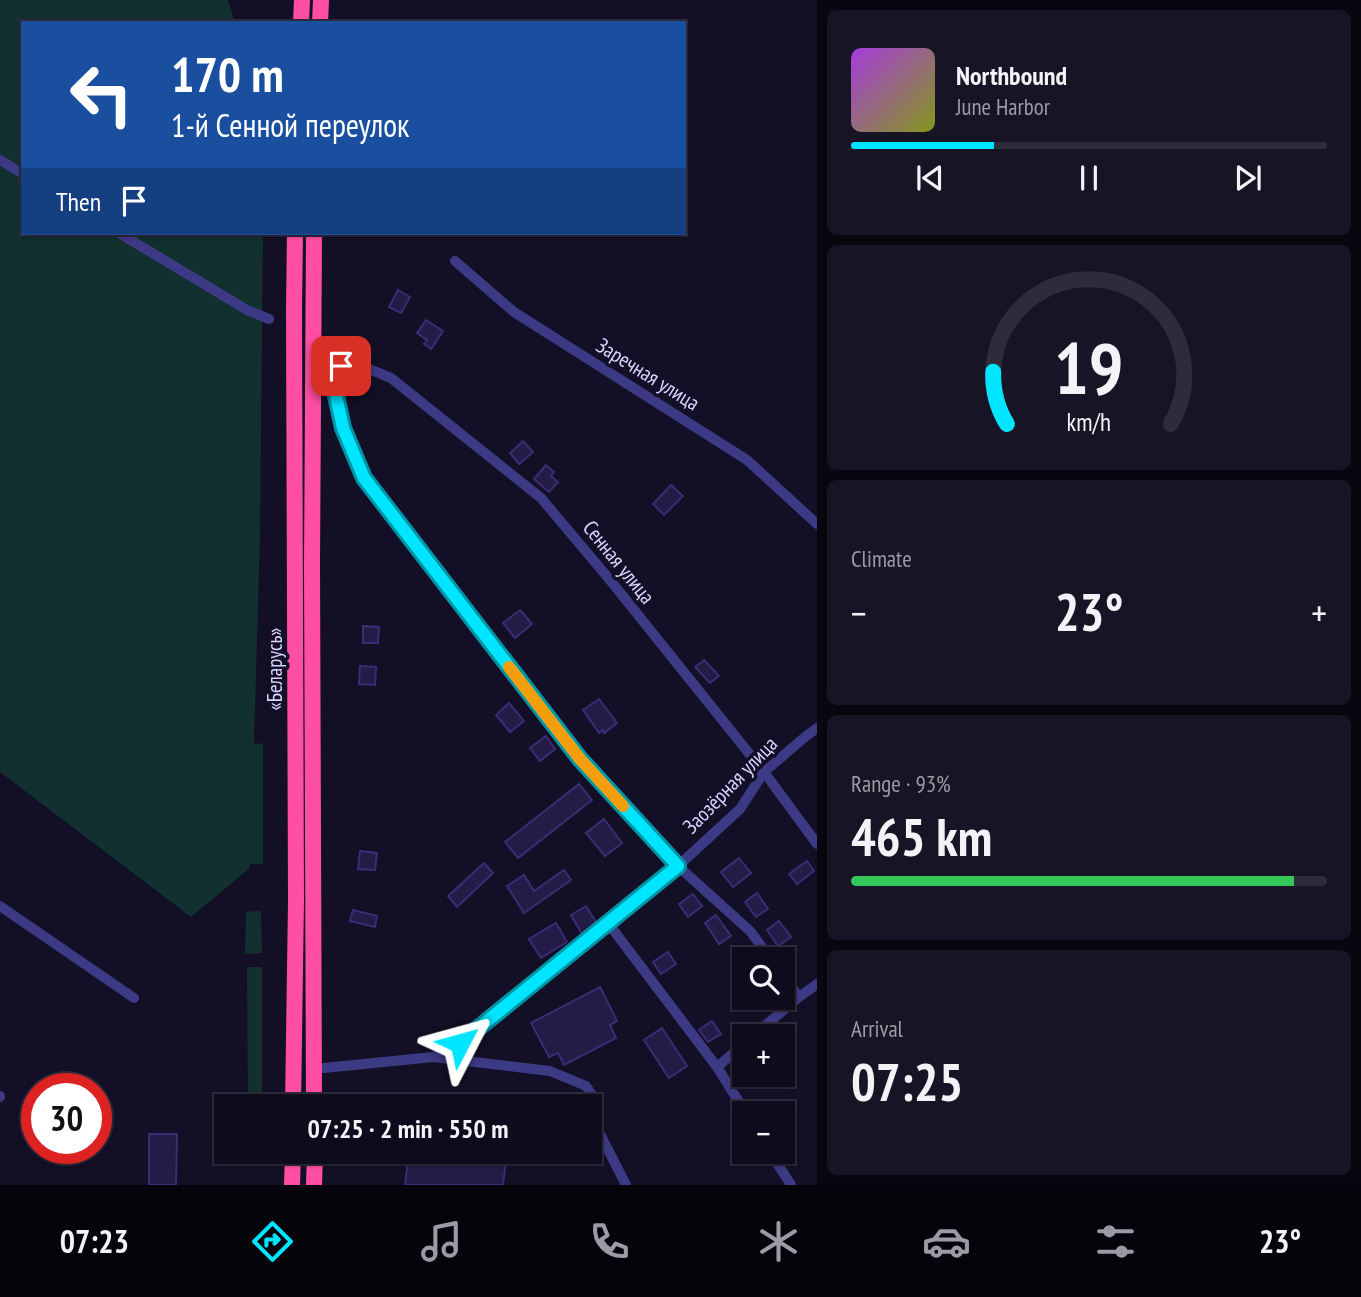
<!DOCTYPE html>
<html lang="en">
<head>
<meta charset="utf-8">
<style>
	:root { --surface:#0e0b1c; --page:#171425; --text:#f1f3f6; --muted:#9b9ba3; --line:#2e2b3b; --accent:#00e5ff }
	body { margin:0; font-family:"PT Sans Narrow",sans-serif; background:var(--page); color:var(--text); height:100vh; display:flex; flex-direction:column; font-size:26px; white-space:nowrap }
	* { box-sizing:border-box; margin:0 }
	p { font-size:23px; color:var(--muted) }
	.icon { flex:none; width:38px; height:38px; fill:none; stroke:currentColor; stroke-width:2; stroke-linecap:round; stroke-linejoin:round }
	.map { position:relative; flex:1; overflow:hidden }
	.drawer { display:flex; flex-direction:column; gap:10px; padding:10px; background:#08060f; width:544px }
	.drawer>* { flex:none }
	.top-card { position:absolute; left:21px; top:21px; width:665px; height:214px; border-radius:0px; box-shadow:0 2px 5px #0004,0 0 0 2px var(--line); background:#1a4fa0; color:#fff; overflow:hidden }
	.tools { position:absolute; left:732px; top:947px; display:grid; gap:14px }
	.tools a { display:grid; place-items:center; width:63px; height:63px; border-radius:0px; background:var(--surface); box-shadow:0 2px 5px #0004,0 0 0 2px var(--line); font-size:35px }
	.speed { position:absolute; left:21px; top:1073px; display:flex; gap:14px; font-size:35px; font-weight:700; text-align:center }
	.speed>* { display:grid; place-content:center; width:91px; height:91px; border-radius:50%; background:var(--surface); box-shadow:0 2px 5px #0004,0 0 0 2px var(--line); line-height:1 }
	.speed .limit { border:10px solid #d22; background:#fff; color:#111 }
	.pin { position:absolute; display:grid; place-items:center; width:60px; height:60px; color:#fff; margin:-30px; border-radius:14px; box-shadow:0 4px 10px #0006 }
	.me { position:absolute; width:77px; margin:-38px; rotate:51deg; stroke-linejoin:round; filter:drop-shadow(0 0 5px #0008) }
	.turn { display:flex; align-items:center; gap:24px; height:147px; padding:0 35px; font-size:32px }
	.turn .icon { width:91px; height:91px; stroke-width:2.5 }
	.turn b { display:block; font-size:49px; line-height:60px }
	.then { display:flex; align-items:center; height:66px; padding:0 35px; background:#0003; gap:14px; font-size:26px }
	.big { font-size:52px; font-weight:700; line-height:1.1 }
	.drawer .tile { flex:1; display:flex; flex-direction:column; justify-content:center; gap:10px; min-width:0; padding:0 24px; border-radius:10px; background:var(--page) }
	.drawer .dial { align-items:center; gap:0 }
	.dial svg { height:182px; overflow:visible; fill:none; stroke:var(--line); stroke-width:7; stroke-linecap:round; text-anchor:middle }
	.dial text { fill:var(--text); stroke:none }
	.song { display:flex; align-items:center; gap:21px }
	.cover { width:84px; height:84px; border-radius:10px; background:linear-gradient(135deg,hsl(280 70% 55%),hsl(70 70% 35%)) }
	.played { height:7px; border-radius:4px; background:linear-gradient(90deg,var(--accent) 30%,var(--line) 30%) }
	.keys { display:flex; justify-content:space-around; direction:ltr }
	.heat { display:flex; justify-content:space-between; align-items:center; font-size:38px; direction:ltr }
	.charge { height:10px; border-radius:5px; background:linear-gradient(90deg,#34c759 93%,var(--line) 0) }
	.trip { position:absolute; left:214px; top:1094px; width:388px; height:70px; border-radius:0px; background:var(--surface); box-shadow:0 2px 5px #0004,0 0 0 2px var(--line); font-weight:700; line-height:70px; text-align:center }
	.menu { display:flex; height:112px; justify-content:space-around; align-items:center; background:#06040b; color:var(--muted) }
	.menu .icon { width:49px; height:49px }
	.menu .selected { color:var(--accent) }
	.menu b { font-size:32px; color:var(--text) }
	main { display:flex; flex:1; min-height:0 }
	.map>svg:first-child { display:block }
	.green { fill:#12302f }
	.building { fill:#241b47; stroke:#3b2d73; stroke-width:2 }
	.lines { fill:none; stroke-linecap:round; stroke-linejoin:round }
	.minor { stroke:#3d3a85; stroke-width:10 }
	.highway { stroke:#ff4fa3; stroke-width:16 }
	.route-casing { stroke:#0095a6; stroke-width:18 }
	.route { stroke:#00e5ff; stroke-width:12 }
	.slow { stroke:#f59e0b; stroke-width:12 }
	.labels { text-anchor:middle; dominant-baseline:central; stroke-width:7; stroke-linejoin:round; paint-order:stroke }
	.street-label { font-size:21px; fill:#d9d4ff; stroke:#130f26 }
</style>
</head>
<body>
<main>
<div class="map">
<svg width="817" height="1185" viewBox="0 0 817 1185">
	<rect width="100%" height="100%" fill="#130f26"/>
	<g class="green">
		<path d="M 0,0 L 228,0 L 235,23 L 23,23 L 23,233 L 263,233 L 260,535 L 254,743 L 263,744 L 263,864 L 250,864 L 250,868 L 191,917 L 0,772 Z"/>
		<path d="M 261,911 L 262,953 L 245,954 L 246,912 Z"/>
		<path d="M 247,967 L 262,967 L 262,1106 L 248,1106 Z"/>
	</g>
	<g class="building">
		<path d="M 398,290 L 410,297 L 401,313 L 389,307 Z"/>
		<path d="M 426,320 L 443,331 L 431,349 L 424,344 L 427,340 L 417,333 Z"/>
		<path d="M 523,441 L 533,452 L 519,464 L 510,453 Z"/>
		<path d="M 546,465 L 554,472 L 551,476 L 558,482 L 549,492 L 534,479 Z"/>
		<path d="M 671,485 L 683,496 L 664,515 L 653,504 Z"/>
		<path d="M 640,582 L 652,595 L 642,605 L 630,591 Z"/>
		<path d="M 520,610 L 532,624 L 515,638 L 503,623 Z"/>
		<path d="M 363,626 L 379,627 L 378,643 L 363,643 Z"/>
		<path d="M 704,660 L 719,676 L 710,683 L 695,667 Z"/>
		<path d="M 360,666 L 376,667 L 375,685 L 359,684 Z"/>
		<path d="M 599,699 L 617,723 L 604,733 L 603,730 L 599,733 L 583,710 Z"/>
		<path d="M 509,703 L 524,721 L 510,732 L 496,715 Z"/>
		<path d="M 546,736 L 555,749 L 540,761 L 530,748 Z"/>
		<path d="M 579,784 L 592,800 L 518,858 L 505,842 Z"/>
		<path d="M 604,819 L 622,843 L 605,856 L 586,833 Z"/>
		<path d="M 360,851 L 377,853 L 375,870 L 358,869 Z"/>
		<path d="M 739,858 L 751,873 L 733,887 L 721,872 Z"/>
		<path d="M 807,861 L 814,871 L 797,884 L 789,874 Z"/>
		<path d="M 484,863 L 493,873 L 457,907 L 448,896 Z"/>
		<path d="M 564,870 L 571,880 L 524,913 L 507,886 L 524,875 L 534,891 Z"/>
		<path d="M 757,893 L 768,909 L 756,917 L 745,902 Z"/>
		<path d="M 693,894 L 702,906 L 688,917 L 679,904 Z"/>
		<path d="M 586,906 L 596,922 L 582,934 L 571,915 Z"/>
		<path d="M 353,910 L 377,916 L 375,927 L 350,921 Z"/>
		<path d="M 716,915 L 731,936 L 719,944 L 705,923 Z"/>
		<path d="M 779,921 L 791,937 L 778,946 L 767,930 Z"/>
		<path d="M 556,923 L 567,942 L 541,958 L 529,939 Z"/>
		<path d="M 668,952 L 676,964 L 661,974 L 653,962 Z"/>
		<path d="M 600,987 L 617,1021 L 610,1025 L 616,1038 L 564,1065 L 558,1053 L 549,1057 L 531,1023 Z"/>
		<path d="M 712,1021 L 721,1034 L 708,1042 L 699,1030 Z"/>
		<path d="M 662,1028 L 687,1066 L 669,1078 L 644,1040 Z"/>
		<path d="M 149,1134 L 177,1134 L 176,1185 L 149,1185 Z"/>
		<path d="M 409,1152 L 507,1152 L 503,1185 L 405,1185 Z"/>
	</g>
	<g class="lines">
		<g class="minor">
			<path d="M 0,160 L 23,174"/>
			<path d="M 119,233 L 247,310 L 269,319"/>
			<path d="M 455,261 L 514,312 L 747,460 L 817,524"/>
			<path d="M 0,906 L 134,998"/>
			<path d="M 608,923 L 717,1067 L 746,1113"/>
			<path d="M 771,959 L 750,931 L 678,866 L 580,759 L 364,478 L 343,427 L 336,391 L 341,366 L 359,365 L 391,378 L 541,498 L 610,580 L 764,772 L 817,844"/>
			<path d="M 782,974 L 799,997"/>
			<path d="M 753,1036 L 799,997 L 817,984"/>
			<path d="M 433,1057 L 550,1071 L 586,1086 L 599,1105 L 594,1122 L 626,1185"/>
			<path d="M 717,1067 L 744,1044"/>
			<path d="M 314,1069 L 433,1057 L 460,1043 L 678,866 L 740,809 L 764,772 L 805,737 L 817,728"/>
			<path d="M 0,1096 L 0,1097"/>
			<path d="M 770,1152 L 791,1185"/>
		</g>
		<g class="highway">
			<path d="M 301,23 L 302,0"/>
			<path d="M 320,23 L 321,0"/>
			<path d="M 314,233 L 312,564 L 314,1106"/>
			<path d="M 293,1106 L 296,901 L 294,310 L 295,233"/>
			<path d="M 292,1185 L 293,1152"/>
			<path d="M 314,1185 L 315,1152"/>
		</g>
	</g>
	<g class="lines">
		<g class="route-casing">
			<path id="route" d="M 341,366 L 335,391 L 343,428 L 364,478 L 580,759 L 678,866 L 460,1043"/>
		</g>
		<use href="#route" class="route"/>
		<path class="slow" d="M 509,667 L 580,759 L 623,806"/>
	</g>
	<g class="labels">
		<g class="street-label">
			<text transform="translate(648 374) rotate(32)">Заречная улица</text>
			<text transform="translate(619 562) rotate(51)">Сенная улица</text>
			<text transform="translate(274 669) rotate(-90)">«Беларусь»</text>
			<text transform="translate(730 785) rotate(-46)">Заозёрная улица</text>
		</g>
	</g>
</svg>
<div class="tools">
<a><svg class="icon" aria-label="search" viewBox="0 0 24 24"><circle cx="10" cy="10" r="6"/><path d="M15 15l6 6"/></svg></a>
<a>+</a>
<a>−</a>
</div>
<div class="speed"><div class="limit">30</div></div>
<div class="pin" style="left:341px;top:366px;background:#d93025"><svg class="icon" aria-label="arrive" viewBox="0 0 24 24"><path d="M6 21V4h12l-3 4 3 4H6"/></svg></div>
<svg class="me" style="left:460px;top:1043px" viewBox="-20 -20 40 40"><path d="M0-17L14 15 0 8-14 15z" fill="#00e5ff" stroke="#fff" stroke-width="4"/></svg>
<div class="trip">07:25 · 2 min · 550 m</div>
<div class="top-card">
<div class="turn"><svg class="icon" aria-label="left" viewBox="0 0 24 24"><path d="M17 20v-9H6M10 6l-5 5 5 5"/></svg><div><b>170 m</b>1-й Сенной переулок</div></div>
<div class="then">Then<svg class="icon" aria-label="arrive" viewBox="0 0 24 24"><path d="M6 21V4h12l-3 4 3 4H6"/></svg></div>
</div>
</div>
<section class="drawer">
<div class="tile">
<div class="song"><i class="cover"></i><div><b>Northbound</b><p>June Harbor</p></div></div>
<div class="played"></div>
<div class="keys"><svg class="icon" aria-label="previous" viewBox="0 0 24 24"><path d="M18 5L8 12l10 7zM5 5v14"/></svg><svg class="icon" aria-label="pause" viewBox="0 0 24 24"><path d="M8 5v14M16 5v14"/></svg><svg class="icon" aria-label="next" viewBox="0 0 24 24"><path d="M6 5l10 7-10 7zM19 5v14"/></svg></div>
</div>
<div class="tile dial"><svg viewBox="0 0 100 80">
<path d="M14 69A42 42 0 1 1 86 69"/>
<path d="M14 69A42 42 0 0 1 8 46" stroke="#00e5ff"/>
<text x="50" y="56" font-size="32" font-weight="700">19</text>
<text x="50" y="72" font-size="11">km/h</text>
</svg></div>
<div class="tile"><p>Climate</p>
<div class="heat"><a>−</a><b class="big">23°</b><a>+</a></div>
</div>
<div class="tile"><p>Range · 93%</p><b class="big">465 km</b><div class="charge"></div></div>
<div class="tile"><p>Arrival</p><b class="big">07:25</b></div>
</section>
</main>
<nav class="menu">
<b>07:23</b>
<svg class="icon selected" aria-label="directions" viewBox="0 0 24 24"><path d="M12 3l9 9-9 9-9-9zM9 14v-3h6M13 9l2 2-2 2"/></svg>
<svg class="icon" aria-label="music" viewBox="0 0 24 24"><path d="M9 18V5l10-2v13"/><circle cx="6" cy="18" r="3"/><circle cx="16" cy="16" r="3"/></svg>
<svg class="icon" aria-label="phone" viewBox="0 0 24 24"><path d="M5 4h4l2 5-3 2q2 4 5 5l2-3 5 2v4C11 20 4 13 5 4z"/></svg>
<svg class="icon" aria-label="climate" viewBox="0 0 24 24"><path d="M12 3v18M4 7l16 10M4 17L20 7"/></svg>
<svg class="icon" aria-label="car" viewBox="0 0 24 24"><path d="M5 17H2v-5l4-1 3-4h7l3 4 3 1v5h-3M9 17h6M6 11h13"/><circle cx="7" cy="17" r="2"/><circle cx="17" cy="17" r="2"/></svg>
<svg class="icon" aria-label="filters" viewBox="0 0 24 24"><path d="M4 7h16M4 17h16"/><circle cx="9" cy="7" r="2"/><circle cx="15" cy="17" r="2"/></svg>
<b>23°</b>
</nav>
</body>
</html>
